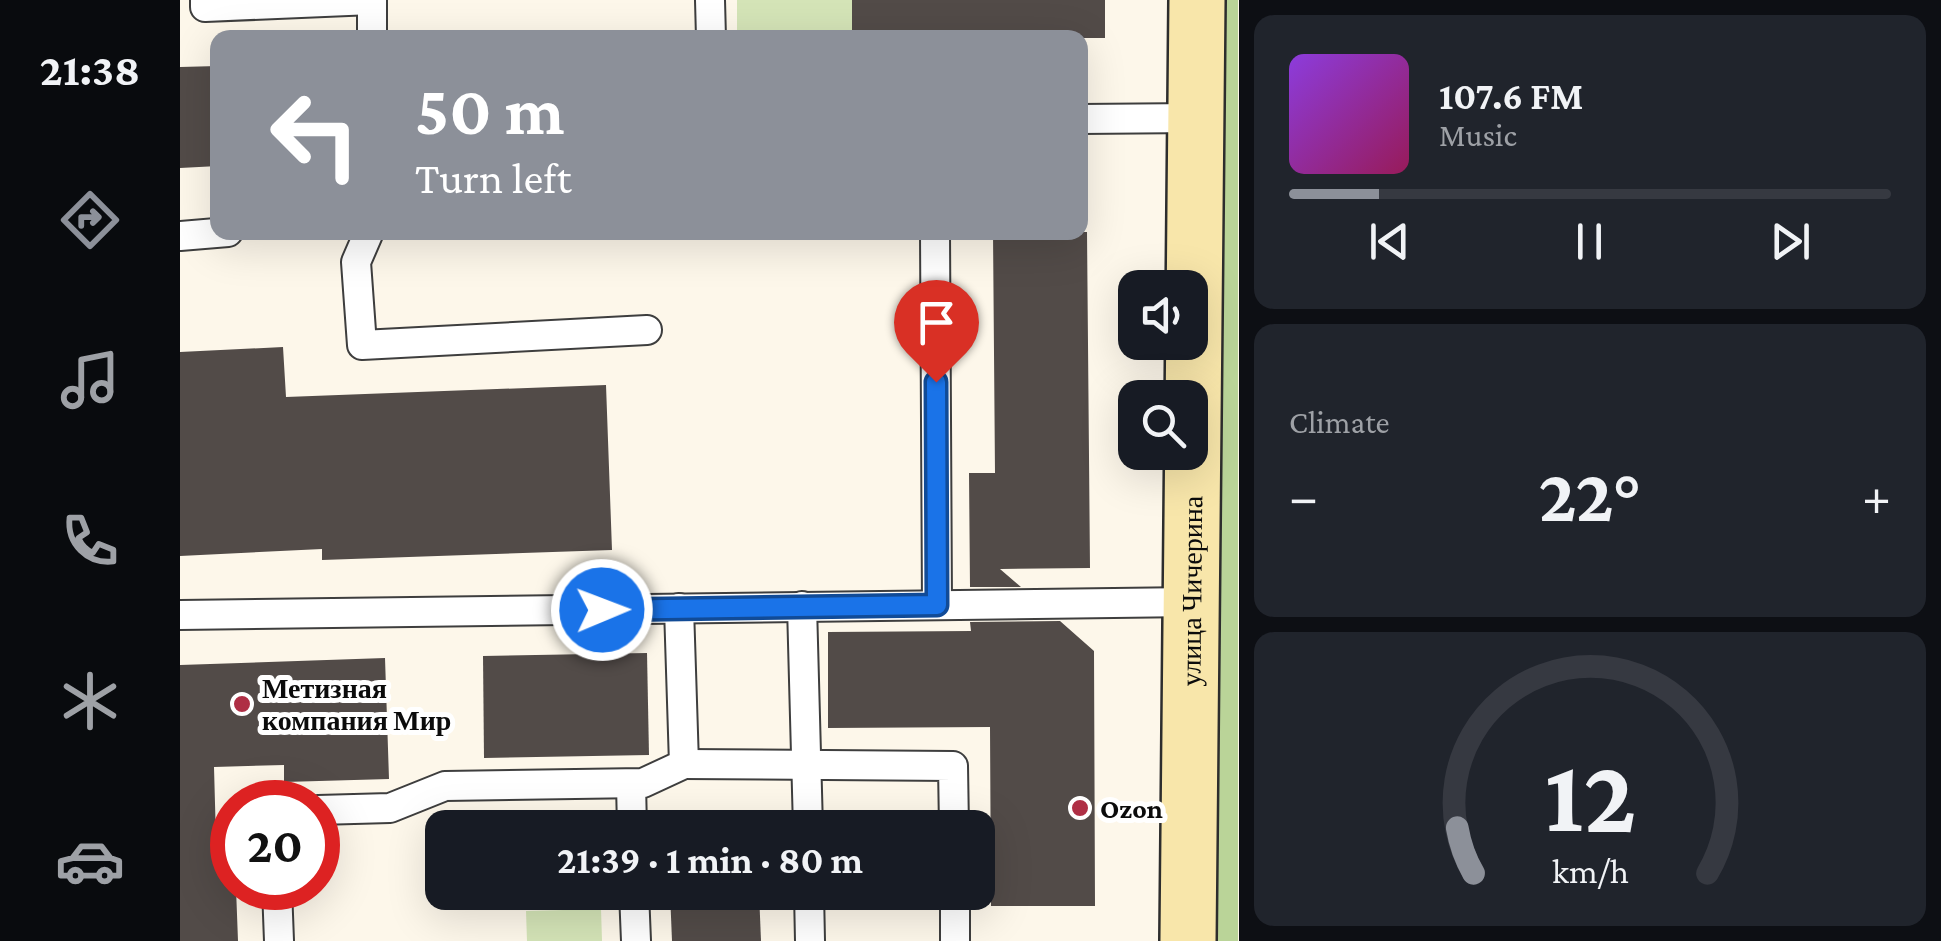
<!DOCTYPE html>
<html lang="en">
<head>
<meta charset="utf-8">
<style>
	:root { --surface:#171b24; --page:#20242c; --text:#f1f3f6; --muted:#9ea1a6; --line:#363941; --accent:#8c9099 }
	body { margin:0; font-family:"Crimson Pro",serif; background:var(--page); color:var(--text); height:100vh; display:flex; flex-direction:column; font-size:38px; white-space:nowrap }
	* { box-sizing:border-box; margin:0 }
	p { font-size:32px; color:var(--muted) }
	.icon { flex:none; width:55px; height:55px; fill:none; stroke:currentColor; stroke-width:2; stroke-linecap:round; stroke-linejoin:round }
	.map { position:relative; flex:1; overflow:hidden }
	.details { display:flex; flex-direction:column; gap:15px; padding:15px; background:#0d0f14; width:702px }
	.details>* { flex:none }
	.guide { position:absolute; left:30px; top:30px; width:878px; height:210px; border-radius:20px; box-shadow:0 10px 40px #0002; background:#8c9099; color:#fff; overflow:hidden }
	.fabs { position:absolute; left:938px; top:270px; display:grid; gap:20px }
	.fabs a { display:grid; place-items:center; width:90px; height:90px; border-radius:20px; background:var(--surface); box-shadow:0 10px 40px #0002; font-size:50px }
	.speed { position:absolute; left:30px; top:780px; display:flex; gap:20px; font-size:50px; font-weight:700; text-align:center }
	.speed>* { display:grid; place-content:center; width:130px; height:130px; border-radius:50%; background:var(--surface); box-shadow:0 10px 40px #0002; line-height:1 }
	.speed .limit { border:15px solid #d22; background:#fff; color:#111 }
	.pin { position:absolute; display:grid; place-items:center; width:85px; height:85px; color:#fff; margin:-102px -42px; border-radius:50% 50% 50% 0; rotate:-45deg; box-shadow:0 0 10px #0007 }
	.pin .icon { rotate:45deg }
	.me { position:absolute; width:110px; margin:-55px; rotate:89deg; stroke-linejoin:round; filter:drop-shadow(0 0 8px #0008) }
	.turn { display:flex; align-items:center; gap:35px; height:210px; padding:0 40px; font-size:45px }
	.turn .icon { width:130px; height:130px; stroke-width:2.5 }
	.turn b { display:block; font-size:70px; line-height:85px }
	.big { font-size:75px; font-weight:700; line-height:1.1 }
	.details .widget { flex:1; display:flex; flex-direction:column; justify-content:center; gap:15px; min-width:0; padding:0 35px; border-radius:20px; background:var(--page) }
	.details .dial { align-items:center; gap:0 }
	.dial svg { height:260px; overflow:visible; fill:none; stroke:var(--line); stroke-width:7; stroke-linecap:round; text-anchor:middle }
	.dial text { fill:var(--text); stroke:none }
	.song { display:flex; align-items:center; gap:30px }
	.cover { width:120px; height:120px; border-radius:15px; background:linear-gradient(135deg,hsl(270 70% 55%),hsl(330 70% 35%)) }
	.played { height:10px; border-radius:5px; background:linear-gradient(90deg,var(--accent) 15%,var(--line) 15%) }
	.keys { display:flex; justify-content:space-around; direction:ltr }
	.heat { display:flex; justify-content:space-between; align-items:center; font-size:55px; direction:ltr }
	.trip { position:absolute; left:245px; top:810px; width:570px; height:100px; border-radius:20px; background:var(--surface); box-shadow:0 10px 40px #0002; font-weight:700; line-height:100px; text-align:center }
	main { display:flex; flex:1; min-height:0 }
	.tabs { display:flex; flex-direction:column; width:180px; justify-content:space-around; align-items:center; background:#090b0e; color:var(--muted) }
	.tabs .icon { width:70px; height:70px }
	.tabs .selected { color:var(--accent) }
	.tabs b { font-size:45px; color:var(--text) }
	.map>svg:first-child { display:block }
	.green { fill:#d4e4b7 }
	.forest { fill:#bad498 }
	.building { fill:#524b48 }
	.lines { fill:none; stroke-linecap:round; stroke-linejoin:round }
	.lane-casing { stroke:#3e3e3e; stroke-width:32 }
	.secondary-casing { stroke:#2d2d2d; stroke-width:60 }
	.lane { stroke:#fff; stroke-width:28 }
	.secondary { stroke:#f8e6aa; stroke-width:55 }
	.route-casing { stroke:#114b97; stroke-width:25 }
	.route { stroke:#1a73e8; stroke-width:18 }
	.poi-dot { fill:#af2f45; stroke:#fff; stroke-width:4 }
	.labels { text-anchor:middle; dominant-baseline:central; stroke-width:10; stroke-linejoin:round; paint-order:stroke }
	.street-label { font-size:28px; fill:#0b0b0b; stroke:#fff }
	.poi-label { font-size:28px; font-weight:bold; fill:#0b0b0b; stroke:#fff; text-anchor:start }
</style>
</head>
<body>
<main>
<nav class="tabs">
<b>21:38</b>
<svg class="icon selected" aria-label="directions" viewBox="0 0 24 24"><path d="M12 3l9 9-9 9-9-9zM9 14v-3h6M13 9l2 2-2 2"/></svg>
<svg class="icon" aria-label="music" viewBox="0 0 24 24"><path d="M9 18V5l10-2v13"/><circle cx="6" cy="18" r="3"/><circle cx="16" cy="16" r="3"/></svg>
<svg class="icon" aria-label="phone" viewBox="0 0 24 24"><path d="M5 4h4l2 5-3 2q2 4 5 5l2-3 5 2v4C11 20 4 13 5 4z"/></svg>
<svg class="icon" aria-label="climate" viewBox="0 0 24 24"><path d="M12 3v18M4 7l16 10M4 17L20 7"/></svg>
<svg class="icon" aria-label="car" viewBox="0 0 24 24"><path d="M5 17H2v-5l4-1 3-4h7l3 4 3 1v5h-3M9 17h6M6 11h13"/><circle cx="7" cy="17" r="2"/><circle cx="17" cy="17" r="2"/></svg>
</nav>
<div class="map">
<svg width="1059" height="941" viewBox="0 0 1059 941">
	<rect width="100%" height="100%" fill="#fdf7ea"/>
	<g class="green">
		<rect x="557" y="0" width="115" height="37"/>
		<path d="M 421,909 L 422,941 L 347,941 L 346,911 Z"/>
	</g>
	<path class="forest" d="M 1017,0 L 1058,0 L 1058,941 L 1008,941 Z"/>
	<g class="building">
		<rect x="672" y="0" width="253" height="38"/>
		<path d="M 38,66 L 38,166 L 0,168 L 0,67 Z"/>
		<path d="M 813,232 L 907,232 L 910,568 L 820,569 L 841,587 L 790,587 L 789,473 L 815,473 Z"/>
		<path d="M 103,347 L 106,397 L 426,385 L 432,550 L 142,560 L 142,549 L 0,556 L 0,352 Z"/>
		<path d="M 880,621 L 914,651 L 915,906 L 811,906 L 810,727 L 648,728 L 648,632 L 791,631 L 790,622 Z"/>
		<path d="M 467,653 L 469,755 L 304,758 L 303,656 Z"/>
		<path d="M 205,658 L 209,779 L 104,782 L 104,765 L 34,767 L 36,840 L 52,839 L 52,888 L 56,888 L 58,941 L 0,941 L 0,665 Z"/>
		<path d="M 490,892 L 579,892 L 581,941 L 492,941 Z"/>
	</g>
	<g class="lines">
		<g class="lane-casing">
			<g id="lane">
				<path d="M 25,0 L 25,7 L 192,0"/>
				<path d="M 192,0 L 192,38"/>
				<path d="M 530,0 L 531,38"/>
				<path d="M 900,119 L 1016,118"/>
				<path d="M 189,232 L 176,262 L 182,345 L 467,330"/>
				<path d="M 755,232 L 757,605"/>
				<path d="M 0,236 L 48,232"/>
				<path d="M 622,606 L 628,828"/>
				<path d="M 0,615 L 1012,602"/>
				<path d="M 504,764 L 773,766 L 774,828"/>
				<path d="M 451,784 L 452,828"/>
				<path d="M 138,810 L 210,808 L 265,786 L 463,783 L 504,764 L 499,608"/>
				<path d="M 97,888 L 99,941"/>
				<path d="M 454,892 L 456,941"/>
				<path d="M 629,892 L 630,941"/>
				<path d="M 775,892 L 775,941"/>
			</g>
		</g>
		<g class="secondary-casing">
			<g id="secondary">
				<path id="s1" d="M 1008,941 L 1017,0"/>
			</g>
		</g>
		<use href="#lane" class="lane"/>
		<use href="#secondary" class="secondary"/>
	</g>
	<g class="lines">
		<g class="route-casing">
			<path id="route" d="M 422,610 L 757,605 L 756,382"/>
		</g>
		<use href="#route" class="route"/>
	</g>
	<g class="poi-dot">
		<circle cx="62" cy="704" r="10"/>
		<circle cx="900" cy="808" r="10"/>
	</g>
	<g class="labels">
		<g class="street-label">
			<text stroke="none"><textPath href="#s1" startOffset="350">улица Чичерина</textPath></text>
		</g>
		<g class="poi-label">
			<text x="82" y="688">Метизная<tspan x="82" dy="32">компания Мир</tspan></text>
			<text x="920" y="808">Ozon</text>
		</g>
	</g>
</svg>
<div class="fabs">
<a><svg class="icon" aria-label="sound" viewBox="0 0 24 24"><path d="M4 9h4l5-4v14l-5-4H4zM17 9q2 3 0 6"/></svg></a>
<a><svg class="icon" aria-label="search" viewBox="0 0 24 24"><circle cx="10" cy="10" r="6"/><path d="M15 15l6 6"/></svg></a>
</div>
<div class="speed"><div class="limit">20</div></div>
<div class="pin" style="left:756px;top:382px;background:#d93025"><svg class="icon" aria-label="arrive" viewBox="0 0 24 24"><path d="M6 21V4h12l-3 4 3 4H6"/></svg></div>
<svg class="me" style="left:422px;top:610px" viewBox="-20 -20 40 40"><circle r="17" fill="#1a73e8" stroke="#fff" stroke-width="3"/><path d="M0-11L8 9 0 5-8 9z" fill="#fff"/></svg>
<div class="trip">21:39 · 1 min · 80 m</div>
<div class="guide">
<div class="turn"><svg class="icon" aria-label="left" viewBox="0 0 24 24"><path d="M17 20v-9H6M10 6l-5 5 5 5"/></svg><div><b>50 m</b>Turn left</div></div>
</div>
</div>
<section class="details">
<div class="widget">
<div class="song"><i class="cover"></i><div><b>107.6 FM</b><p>Music</p></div></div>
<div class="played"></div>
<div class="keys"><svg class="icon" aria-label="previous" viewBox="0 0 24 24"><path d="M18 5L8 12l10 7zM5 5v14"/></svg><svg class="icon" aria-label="pause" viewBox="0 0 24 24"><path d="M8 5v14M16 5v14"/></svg><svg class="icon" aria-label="next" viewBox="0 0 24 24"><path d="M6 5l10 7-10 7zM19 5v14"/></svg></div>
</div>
<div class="widget"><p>Climate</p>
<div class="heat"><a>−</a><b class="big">22°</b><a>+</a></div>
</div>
<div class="widget dial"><svg viewBox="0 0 100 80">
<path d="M14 69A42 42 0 1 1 86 69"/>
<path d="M14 69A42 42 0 0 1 9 55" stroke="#8c9099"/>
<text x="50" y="56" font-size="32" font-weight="700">12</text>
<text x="50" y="72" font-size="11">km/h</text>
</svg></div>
</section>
</main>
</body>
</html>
